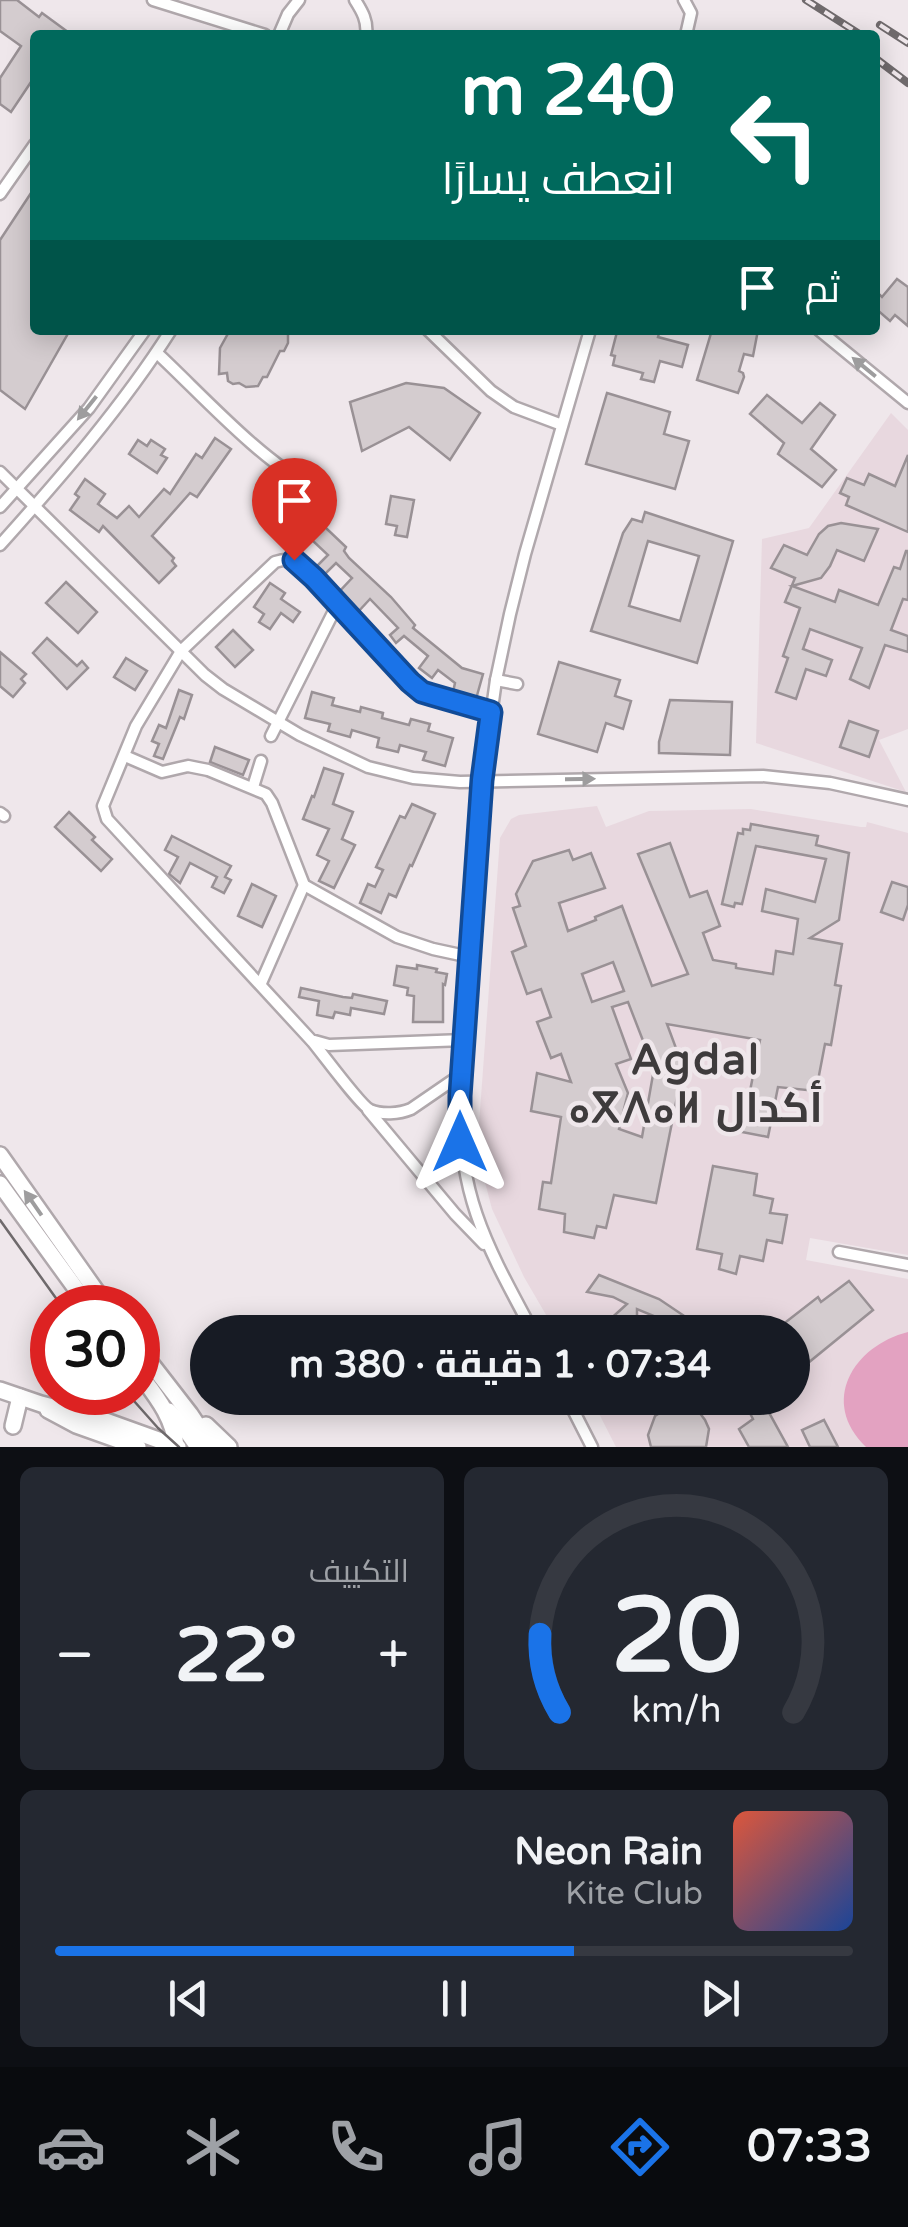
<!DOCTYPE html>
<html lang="ar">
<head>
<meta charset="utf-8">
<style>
	:root { --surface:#171b24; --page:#242831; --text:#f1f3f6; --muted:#9ea1a6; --line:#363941; --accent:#1a73e8 }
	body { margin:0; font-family:"Varela Round",Cairo,"Noto Sans Tifinagh",sans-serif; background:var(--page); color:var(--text); direction:rtl; height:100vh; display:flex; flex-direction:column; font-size:38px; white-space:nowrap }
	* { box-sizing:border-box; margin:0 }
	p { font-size:32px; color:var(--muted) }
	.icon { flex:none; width:55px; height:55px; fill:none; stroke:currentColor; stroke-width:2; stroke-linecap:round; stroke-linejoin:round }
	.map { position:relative; height:1447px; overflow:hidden; direction:ltr }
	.drawer { display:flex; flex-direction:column; gap:20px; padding:20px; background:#0d0f14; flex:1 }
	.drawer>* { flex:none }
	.banner { position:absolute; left:30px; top:30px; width:850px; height:305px; border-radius:10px; box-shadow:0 5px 25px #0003; direction:rtl; background:#00695c; color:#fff; overflow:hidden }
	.speed { position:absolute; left:30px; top:1285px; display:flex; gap:20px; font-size:50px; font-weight:700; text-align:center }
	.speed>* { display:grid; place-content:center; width:130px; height:130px; border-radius:50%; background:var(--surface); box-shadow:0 5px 25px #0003; line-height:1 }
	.speed .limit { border:15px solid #d22; background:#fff; color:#111 }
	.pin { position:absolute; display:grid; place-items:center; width:85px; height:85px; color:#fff; margin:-102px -42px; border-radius:50% 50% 50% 0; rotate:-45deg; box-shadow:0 0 10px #0007 }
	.pin .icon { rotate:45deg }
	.me { position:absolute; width:110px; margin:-55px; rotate:0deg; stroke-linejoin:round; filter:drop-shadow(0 0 8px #0008) }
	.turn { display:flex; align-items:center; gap:35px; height:210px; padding:0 40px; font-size:45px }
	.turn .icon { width:130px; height:130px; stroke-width:2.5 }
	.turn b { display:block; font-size:70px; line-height:85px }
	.then { display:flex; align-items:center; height:95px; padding:0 40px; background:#0003; gap:20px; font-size:38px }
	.big { font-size:75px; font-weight:700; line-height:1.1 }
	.drawer .widget { flex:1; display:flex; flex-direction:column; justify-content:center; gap:15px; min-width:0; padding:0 35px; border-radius:15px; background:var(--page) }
	.drawer .dial { align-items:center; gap:0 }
	.dial svg { height:260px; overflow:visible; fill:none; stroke:var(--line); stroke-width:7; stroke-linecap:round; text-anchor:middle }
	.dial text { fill:var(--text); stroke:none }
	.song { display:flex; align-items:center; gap:30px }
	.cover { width:120px; height:120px; border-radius:15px; background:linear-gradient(135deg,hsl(10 70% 55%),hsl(220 70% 35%)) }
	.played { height:10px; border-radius:5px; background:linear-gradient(90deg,var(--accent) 65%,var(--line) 65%) }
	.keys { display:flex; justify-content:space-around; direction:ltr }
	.heat { display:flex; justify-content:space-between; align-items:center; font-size:55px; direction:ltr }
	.drawer .tiles { flex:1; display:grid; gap:20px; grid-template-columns:1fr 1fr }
	.widget:last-child { grid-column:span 2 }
	.trip { position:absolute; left:190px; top:1315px; width:620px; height:100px; border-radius:50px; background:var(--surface); box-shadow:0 5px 25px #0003; font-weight:700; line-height:100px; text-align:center; direction:rtl }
	.dock { display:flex; height:160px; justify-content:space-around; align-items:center; background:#090b0e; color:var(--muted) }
	.dock .icon { width:70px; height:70px }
	.dock .current { color:var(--accent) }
	.dock b { font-size:45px; color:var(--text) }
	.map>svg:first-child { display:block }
	.built { fill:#e8d8df }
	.green { fill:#e3a2c1 }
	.building { fill:#d4cccf; stroke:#999195; stroke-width:2.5; fill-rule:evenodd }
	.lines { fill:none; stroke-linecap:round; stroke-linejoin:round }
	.street-casing { stroke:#b0a8ac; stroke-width:15 }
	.secondary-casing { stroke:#b0a8ac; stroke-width:20 }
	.street { stroke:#fff; stroke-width:10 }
	.secondary { stroke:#fff; stroke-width:15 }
	.tram { stroke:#6f6a6c; stroke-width:2.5 }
	.rail-casing { stroke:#6f6a6c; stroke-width:8 }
	.rail { stroke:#efe7eb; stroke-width:4; stroke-dasharray:11; stroke-linecap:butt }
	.oneway { fill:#9e9d9e }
	.route-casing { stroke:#114b97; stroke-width:25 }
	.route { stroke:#1a73e8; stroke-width:18 }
	.labels { text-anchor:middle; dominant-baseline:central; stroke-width:9; stroke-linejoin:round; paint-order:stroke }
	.district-label { font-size:42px; font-weight:bold; letter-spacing:2.5px; fill:#3e3b3c; stroke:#efe7eb }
</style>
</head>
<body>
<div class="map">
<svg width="908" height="1447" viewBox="0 0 908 1447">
	<rect width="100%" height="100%" fill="#efe7eb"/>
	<g class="built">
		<path d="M 891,413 L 908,430 L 908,729 L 879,740 L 906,792 L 756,743 L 762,539 L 809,528 Z"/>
		<path d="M 597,806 L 606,827 L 649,811 L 751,809 L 861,827 L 866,827 L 867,822 L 908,833 L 908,1255 L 810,1238 L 806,1260 L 908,1279 L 908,1447 L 616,1447 L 591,1398 L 792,1398 L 792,1332 L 556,1332 L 524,1277 L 492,1209 L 481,1167 L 478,1138 L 500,838 L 511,819 L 519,815 Z"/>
	</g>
	<path class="green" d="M 908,1332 L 908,1447 L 866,1447 C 819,1402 853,1346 908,1332 Z"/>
	<g class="building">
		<path d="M 0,0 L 17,0 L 39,17 L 42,13 L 72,35 L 35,35 L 35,76 L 11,112 L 0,104 L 0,78 L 21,46 L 0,31 Z"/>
		<path d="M 35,187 L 35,330 L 70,330 L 25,409 L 0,390 L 0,240 Z"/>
		<path d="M 897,279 L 908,287 L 908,326 L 895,315 L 890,321 L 875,308 L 875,301 L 880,295 L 882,297 Z"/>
		<path d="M 230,330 L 288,330 L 288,343 L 284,351 L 280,351 L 267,377 L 263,377 L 258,386 L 246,387 L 239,383 L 233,384 L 228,381 L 227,373 L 219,374 L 220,348 Z"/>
		<path d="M 623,330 L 639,333 L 639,330 L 660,330 L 658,337 L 688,345 L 682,367 L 660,361 L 654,382 L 641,379 L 643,373 L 613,365 L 615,356 L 611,355 L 617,332 L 622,333 Z"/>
		<path d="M 712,330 L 758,330 L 753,356 L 744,354 L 739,371 L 743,373 L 744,377 L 738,393 L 697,380 Z"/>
		<path d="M 406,383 L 444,388 L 480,413 L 450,460 L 409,427 L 362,451 L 350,402 Z"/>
		<path d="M 607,393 L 670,412 L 664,434 L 689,441 L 675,489 L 586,464 Z"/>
		<path d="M 767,395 L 802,423 L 820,403 L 835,415 L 811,449 L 836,470 L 822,487 L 778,454 L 784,443 L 750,414 Z"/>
		<path d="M 215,438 L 231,449 L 197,497 L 190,493 L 152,536 L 174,558 L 172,561 L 176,566 L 159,583 L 103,526 L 99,532 L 70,510 L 79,497 L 75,494 L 85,479 L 105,494 L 98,504 L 117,518 L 129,506 L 139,517 L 164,489 L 170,494 L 196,454 L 202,458 Z"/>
		<path d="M 138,440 L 147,446 L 151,440 L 165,449 L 161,455 L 167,458 L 157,473 L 129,454 Z"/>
		<path d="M 908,455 L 908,532 L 846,505 L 849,497 L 840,493 L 847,478 L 864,485 L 869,474 L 895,486 Z"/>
		<path d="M 391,496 L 414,500 L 407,537 L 395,535 L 397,526 L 386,524 Z"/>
		<path d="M 308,511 L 346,547 L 344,551 L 349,558 L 391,597 L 415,625 L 413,628 L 462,668 L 483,674 L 476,699 L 453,692 L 455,683 L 438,670 L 432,678 L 419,668 L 428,656 L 404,636 L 396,643 L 390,635 L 398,628 L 370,599 L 357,613 L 352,608 L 338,593 L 352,578 L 336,563 L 323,576 L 315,568 L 328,555 L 311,539 L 300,552 L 293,545 L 306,531 L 297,523 Z"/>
		<path d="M 645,512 L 733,541 L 697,663 L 591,631 L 623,533 L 632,519 L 642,522 ZM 648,541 L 699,556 L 680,621 L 629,606 Z"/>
		<path d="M 841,523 L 878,529 L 864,561 L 837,550 L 830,566 L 821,578 L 792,586 L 835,602 L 839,590 L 878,605 L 894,567 L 900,569 L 906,551 L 908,551 L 908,600 L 903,599 L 891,630 L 908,636 L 908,652 L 885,645 L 869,688 L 850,679 L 862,648 L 810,629 L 803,649 L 832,660 L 826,676 L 806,669 L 796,699 L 776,692 L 788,658 L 783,656 L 800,608 L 785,602 L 795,578 L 771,568 L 784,545 L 807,555 L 819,534 L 828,526 Z"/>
		<path d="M 66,582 L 97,612 L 78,633 L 46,603 Z"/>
		<path d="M 270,583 L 285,593 L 281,599 L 300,612 L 293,622 L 281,613 L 270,629 L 259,622 L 264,614 L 254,607 Z"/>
		<path d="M 233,630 L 253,650 L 235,667 L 216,647 Z"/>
		<path d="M 47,638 L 77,666 L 82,661 L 88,668 L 67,689 L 33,653 Z"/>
		<path d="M 0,652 L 26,674 L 21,679 L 25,683 L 13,697 L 0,686 Z"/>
		<path d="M 126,658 L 147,671 L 135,690 L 114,677 Z"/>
		<path d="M 559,662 L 620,680 L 615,696 L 631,701 L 623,729 L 606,723 L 597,752 L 538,734 Z"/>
		<path d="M 179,690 L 192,695 L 184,719 L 180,717 L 163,759 L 154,756 L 159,744 L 152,741 L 159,725 L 166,728 Z"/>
		<path d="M 312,692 L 334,698 L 332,705 L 360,712 L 361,707 L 383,713 L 382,718 L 409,725 L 411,719 L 430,724 L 428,731 L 453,738 L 445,766 L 423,760 L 426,752 L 400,745 L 398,752 L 377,747 L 379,738 L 352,730 L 350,737 L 328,731 L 330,724 L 305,718 Z"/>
		<path d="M 670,700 L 732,702 L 730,755 L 659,753 L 659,742 Z"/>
		<path d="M 849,721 L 878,731 L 869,757 L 840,747 Z"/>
		<path d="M 215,747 L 249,760 L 243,775 L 210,762 Z"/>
		<path d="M 324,768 L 343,774 L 333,804 L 353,812 L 342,839 L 355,845 L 334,888 L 319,881 L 329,861 L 317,855 L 329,829 L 303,819 L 312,796 L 314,797 Z"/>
		<path d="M 412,804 L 435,814 L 412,866 L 410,865 L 396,897 L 389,894 L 381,913 L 360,903 L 368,884 L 375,887 L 383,870 L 376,867 L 400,816 L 405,818 Z"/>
		<path d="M 69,812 L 95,837 L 92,840 L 112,859 L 101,871 L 55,827 Z"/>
		<path d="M 751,824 L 818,836 L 816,845 L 849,853 L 839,920 L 810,938 L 842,944 L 835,985 L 841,986 L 831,1045 L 825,1044 L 816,1091 L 778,1087 L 768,1137 L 742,1132 L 760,1040 L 667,1024 L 683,1067 L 656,1203 L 614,1195 L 606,1228 L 597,1226 L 594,1238 L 564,1232 L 565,1214 L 539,1209 L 543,1182 L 551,1183 L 561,1117 L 531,1111 L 537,1073 L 571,1082 L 561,1054 L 551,1058 L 537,1022 L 551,1017 L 541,989 L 527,994 L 512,952 L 526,946 L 513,908 L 520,906 L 516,894 L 533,861 L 569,850 L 573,860 L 591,853 L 605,888 L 559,903 L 568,931 L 596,920 L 595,917 L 622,906 L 652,986 L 688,974 L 638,854 L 670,843 L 690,897 L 707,891 L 720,926 L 703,933 L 713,960 L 736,964 L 736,968 L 773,974 L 776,951 L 793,954 L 798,919 L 762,911 L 766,889 L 815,902 L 826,859 L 756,846 L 742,904 L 735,903 L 734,907 L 722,904 L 738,833 L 743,834 L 743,829 L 750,830 ZM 613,962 L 624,991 L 592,1002 L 582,974 ZM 628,1002 L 654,1069 L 642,1137 L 619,1129 L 628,1093 L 616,1064 L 631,1059 L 612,1007 Z"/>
		<path d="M 172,836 L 231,866 L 225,877 L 231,880 L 224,893 L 212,887 L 217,877 L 190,863 L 180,883 L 169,874 L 178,857 L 165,850 Z"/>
		<path d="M 892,882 L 908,887 L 908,905 L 903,920 L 881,912 Z"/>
		<path d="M 252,884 L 276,896 L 262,927 L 238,916 Z"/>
		<path d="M 417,965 L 437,969 L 436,972 L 447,974 L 445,985 L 443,984 L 443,1022 L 413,1022 L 414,996 L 407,995 L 408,988 L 394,985 L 397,966 L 417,969 Z"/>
		<path d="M 301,988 L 343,997 L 352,998 L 353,994 L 387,1001 L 384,1014 L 351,1008 L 350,1015 L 335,1012 L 333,1018 L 317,1015 L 319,1001 L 299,997 Z"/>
		<path d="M 713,1166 L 757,1174 L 754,1195 L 773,1199 L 770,1213 L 787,1215 L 782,1243 L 767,1240 L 763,1261 L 740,1256 L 736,1274 L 719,1269 L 722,1254 L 697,1249 Z"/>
		<path d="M 599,1275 L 659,1299 L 708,1332 L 677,1332 L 654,1316 L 637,1309 L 637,1332 L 596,1332 L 627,1304 L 613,1297 L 587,1292 Z"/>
		<path d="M 849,1281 L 873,1310 L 792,1376 L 792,1332 L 773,1332 L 818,1297 L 821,1302 Z"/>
		<path d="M 742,1398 L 761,1398 L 788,1447 L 749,1447 L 739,1429 L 753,1419 Z"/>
		<path d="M 681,1404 L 699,1412 L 705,1420 L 709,1429 L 706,1447 L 651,1447 L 648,1435 L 655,1416 L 671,1406 Z"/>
		<path d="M 824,1420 L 838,1447 L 810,1447 L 802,1430 Z"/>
	</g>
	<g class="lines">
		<g class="street-casing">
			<g id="street">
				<path d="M 153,0 L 265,35"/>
				<path d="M 355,0 C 362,11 368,21 366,35"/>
				<path d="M 684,0 L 691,13 L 686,35"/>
				<path d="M 279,35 L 288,14 L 299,0"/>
				<path d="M 0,194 L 35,144"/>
				<path d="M 428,330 L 491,391 L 514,407 L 562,425"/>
				<path d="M 819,330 L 908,403"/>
				<path d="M 157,353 C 202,395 260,460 314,488"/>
				<path d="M 0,472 L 205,675 L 223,689 L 300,735 L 368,767 L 413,778 L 460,782 L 763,776 L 830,783 L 908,800"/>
				<path d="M 0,507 L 89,408 L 145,330"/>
				<path d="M 0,545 C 61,477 122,407 171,330"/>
				<path d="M 496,680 L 517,684"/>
				<path d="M 271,736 L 337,605"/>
				<path d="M 125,756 L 162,772 L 188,766 L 208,770 L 266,794 L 272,803 L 304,885 L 397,937 L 433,949 L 470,957"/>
				<path d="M 253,787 L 261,761"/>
				<path d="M 0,813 L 4,816"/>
				<path d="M 261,983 L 304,885"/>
				<path d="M 464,1040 L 329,1045 L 311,1040 L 107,819 L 103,806 L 136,726 L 181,651 L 275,562 C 287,558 293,559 302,567 L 410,683 L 422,692 L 491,712"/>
				<path d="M 312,1041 C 322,1053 360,1105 370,1110 C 382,1115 399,1114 411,1109 L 462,1074"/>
				<path d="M 368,1110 L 455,1214 L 484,1244"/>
				<path d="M 839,1252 L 908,1265"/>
				<path d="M 533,1332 C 488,1248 457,1196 460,1096 L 482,780 L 496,680 L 510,614 L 525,554 L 590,330"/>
				<path d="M 567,1398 L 592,1447"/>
			</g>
		</g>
		<g class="secondary-casing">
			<g id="secondary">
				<path d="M 0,1155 L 108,1308"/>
				<path d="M 0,1184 L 90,1308"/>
				<path d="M 138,1347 L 190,1414 L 212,1447"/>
				<path d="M 138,1372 C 155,1395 174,1417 176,1447"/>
				<path d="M 0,1390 L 41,1404 L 103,1420 L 178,1447"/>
				<path d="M 48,1410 L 76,1425 L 138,1447"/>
				<path d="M 169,1411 L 183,1426 L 198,1447"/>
				<path d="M 81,1414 C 90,1404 103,1402 112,1392"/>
				<path d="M 206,1425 L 229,1447"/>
				<path d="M 13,1426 L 20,1397"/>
			</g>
		</g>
		<use href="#street" class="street"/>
		<use href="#secondary" class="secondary"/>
		<g class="tram">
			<path d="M 0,1220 L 63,1308"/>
			<path d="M 126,1392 L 158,1428 L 179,1447"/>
		</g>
		<g class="rail-casing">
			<g id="rail">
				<path d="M 806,0 L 861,35"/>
				<path d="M 880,25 L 908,43"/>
				<path d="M 875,58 L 908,83"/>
			</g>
		</g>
		<use href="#rail" class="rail"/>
	</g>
	<defs><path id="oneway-solid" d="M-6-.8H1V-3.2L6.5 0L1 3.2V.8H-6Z" transform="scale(2.5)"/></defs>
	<g class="oneway">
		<use href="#oneway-solid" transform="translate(864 367) rotate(-141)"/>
		<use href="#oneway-solid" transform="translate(87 408) rotate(129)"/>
		<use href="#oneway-solid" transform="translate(580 779) rotate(-1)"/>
		<use href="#oneway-solid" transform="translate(33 1203) rotate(-125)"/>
	</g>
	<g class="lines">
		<g class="route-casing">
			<path id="route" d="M 294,560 L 314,578 L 410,682 L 422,692 L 432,695 L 491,712 L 482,780 L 460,1096 L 460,1142"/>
		</g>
		<use href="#route" class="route"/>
	</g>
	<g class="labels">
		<g class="district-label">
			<text x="696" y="1060">Agdal<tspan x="696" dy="48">ⴰⴳⴷⴰⵍ أكدال</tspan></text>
		</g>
	</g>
</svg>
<div class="speed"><div class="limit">30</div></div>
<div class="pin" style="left:294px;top:560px;background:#d93025"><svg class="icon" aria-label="arrive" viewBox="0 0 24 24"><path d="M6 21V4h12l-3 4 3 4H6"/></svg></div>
<svg class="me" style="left:460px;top:1142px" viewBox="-20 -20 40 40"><path d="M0-17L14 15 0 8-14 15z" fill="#1a73e8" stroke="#fff" stroke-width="4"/></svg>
<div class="trip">07:34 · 1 دقيقة · 380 m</div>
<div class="banner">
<div class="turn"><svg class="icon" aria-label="left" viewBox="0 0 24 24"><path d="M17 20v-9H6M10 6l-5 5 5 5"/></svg><div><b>240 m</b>انعطف يسارًا</div></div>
<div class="then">ثم<svg class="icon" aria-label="arrive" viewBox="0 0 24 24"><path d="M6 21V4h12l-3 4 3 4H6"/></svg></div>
</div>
</div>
<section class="drawer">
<div class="tiles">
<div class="widget dial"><svg viewBox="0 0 100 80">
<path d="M14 69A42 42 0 1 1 86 69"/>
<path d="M14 69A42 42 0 0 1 8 45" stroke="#1a73e8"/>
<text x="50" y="56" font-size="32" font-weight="700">20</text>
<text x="50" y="72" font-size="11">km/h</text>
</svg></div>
<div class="widget"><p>التكييف</p>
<div class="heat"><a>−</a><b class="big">22°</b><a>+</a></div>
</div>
<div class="widget">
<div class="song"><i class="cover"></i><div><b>Neon Rain</b><p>Kite Club</p></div></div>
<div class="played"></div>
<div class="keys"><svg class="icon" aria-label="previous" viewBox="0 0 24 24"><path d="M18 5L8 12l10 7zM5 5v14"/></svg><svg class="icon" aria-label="pause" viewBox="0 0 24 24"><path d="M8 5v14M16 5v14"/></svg><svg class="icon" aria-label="next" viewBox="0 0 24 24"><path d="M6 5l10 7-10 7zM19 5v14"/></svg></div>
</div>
</div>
</section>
<nav class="dock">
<b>07:33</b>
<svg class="icon current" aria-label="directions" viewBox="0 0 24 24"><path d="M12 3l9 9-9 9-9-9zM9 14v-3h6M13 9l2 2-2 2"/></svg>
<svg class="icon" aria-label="music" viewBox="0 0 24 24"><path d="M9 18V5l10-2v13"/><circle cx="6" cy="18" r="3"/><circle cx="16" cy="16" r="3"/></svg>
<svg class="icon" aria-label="phone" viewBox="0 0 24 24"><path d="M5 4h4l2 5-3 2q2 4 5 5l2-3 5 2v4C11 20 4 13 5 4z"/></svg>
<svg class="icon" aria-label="climate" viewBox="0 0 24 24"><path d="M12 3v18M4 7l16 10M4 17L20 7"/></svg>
<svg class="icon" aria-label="car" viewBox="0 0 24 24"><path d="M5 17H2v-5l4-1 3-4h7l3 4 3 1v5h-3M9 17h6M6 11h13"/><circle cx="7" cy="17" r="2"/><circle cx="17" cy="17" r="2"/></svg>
</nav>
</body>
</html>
